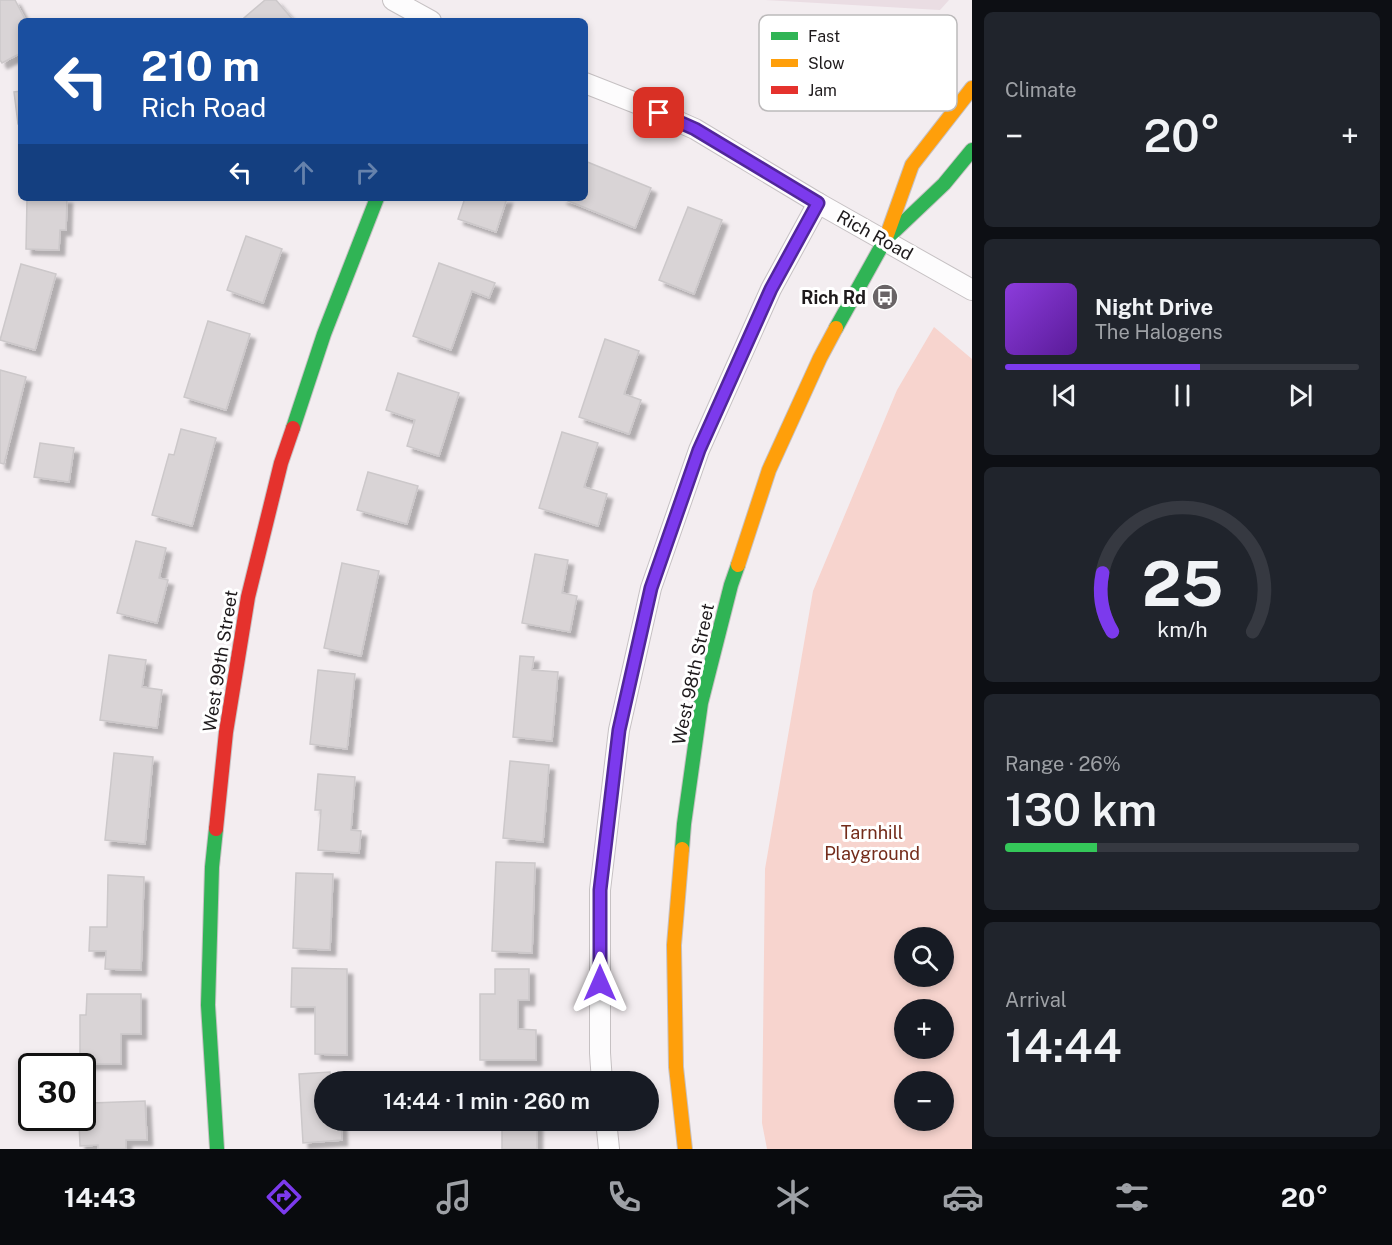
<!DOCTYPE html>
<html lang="en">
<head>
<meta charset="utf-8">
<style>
	:root { --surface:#171b24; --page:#20242c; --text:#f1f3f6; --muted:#9ea1a6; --line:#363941; --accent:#7c3aed }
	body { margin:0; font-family:"Public Sans",sans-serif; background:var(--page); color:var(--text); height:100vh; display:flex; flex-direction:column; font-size:22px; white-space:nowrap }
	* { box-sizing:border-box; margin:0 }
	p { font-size:20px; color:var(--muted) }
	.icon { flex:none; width:33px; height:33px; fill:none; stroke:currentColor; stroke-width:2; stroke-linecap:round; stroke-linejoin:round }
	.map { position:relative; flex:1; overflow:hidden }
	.drawer { display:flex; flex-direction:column; gap:12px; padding:12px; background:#0d0f14; width:420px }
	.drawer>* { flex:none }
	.banner { position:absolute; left:18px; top:18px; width:570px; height:183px; border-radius:9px; box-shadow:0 3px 9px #0003; background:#1a4fa0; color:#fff; overflow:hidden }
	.buttons { position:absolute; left:894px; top:927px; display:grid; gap:12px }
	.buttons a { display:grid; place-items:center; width:60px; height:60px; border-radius:50%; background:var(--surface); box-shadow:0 3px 9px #0003; font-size:30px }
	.speed { position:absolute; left:18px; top:1053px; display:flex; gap:12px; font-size:30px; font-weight:700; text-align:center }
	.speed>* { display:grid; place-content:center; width:78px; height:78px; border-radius:50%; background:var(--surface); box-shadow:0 3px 9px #0003; line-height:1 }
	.speed .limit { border:3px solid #111; border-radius:9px; background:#fff; color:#111 }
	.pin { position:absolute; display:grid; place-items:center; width:51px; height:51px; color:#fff; margin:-26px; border-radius:12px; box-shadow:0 3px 9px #0006 }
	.me { position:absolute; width:66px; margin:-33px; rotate:0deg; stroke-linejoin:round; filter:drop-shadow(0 0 4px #0008) }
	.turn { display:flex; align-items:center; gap:21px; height:126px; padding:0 24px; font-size:27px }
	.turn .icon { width:78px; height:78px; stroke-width:2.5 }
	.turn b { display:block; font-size:42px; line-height:51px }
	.lanes { display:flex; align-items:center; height:57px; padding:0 24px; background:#0003; justify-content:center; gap:30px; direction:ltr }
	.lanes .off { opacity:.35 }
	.big { font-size:45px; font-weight:600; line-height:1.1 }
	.drawer .tile { flex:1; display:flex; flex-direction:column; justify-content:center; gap:9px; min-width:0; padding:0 21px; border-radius:9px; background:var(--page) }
	.drawer .dial { align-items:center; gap:0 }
	.dial svg { height:156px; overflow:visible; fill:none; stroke:var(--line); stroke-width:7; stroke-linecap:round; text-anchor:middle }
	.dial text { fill:var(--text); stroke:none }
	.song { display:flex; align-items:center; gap:18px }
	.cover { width:72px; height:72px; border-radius:9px; background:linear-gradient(135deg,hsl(270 70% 55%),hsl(270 70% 35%)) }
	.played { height:6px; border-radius:3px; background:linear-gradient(90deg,var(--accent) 55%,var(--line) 55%) }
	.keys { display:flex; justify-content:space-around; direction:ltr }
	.heat { display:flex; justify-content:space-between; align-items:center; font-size:33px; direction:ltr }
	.charge { height:9px; border-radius:4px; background:linear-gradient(90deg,#34c759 26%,var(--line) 0) }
	.trip { position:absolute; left:314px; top:1071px; width:345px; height:60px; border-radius:30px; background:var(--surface); box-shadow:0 3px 9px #0003; font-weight:600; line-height:60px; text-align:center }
	.dock { display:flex; height:96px; justify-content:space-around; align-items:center; background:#090b0e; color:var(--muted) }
	.dock .icon { width:42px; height:42px }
	.dock .active { color:var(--accent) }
	.dock b { font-size:27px; color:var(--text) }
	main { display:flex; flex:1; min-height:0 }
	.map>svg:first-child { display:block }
	.built { fill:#eadde3 }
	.green { fill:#f7d4ce; fill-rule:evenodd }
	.building { fill:#d9d4d6; stroke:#ccc8ca; stroke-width:1.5; filter:url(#shadow) }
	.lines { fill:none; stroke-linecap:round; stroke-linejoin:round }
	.street-casing { stroke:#c6c1c3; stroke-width:22 }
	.fast-casing { stroke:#c6c1c3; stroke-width:16 }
	.slow-casing { stroke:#c6c1c3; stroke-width:16 }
	.jam-casing { stroke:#c6c1c3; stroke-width:16 }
	.street { stroke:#fdfcfd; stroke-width:20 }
	.fast { stroke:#30b455; stroke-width:14 }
	.slow { stroke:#ff9f0a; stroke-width:14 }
	.jam { stroke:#e5322d; stroke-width:14 }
	.route-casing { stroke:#51269a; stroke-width:15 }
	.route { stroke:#7c3aed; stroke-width:10 }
	.labels { text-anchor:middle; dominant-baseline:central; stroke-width:6; stroke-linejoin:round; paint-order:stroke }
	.street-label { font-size:18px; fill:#1e1a1c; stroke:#fff }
	.poi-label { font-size:18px; font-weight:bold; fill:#1e1a1c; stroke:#fff; text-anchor:end }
	.park-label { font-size:18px; fill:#742c1b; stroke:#fff }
	.key { fill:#fff; stroke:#bcbabb; stroke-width:1.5 }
	.key-label { font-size:16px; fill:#1e1a1c }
</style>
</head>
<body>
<main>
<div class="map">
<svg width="972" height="1149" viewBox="0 0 972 1149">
	<defs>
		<filter id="shadow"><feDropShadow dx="5.5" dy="5.5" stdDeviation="1.5" flood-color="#0004"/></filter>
	</defs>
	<rect width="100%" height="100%" fill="#f3edf0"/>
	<path class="built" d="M 765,0 L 949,0 L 940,10 Z"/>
	<path class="green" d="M 934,327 L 972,359 L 972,1149 L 767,1149 L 762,1123 L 765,869 L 813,591 L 897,390 ZM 904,938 L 944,938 L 944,976 L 904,976 ZM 904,1010 L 944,1010 L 944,1048 L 904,1048 ZM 904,1082 L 944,1082 L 944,1120 L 904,1120 Z"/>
	<g class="building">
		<path d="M 0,0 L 15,0 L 26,21 L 21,21 L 21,53 L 2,63 L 0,60 Z"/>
		<path d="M 265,0 L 276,0 L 294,21 L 246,21 L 244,18 Z"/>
		<path d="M 21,91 L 21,124 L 18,124 L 14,92 Z"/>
		<path d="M 585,161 L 651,188 L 635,228 L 561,198 L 585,198 Z"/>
		<path d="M 27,198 L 67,198 L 66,230 L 60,230 L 59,250 L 26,249 Z"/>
		<path d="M 465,198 L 507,198 L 496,232 L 458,219 Z"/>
		<path d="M 688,207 L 722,220 L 694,294 L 659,280 Z"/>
		<path d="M 246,236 L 282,249 L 263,303 L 227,290 Z"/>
		<path d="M 439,263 L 495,283 L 489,298 L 472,291 L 451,350 L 413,336 Z"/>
		<path d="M 21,264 L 56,274 L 35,350 L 0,340 Z"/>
		<path d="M 208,321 L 250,334 L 226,410 L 184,397 Z"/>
		<path d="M 605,339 L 639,351 L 624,394 L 641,400 L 629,434 L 579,417 Z"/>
		<path d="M 0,370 L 26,377 L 4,464 L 0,463 Z"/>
		<path d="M 398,373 L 459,393 L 439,456 L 407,446 L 415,420 L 386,410 Z"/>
		<path d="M 181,429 L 216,438 L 192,526 L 152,515 L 169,454 L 174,455 Z"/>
		<path d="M 562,432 L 598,443 L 584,487 L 607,494 L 598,526 L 539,508 Z"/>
		<path d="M 40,443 L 74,448 L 69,482 L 34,477 Z"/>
		<path d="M 368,472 L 418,486 L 407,524 L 357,510 Z"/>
		<path d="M 136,541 L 166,548 L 159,578 L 168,580 L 157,623 L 117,613 Z"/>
		<path d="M 535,554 L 568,560 L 562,593 L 577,596 L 570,632 L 522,623 Z"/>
		<path d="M 342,563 L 379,571 L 361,656 L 324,648 Z"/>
		<path d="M 109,655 L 146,660 L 142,687 L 162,690 L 157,728 L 100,720 Z"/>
		<path d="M 520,656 L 534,657 L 532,670 L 558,672 L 552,741 L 513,737 Z"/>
		<path d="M 318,670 L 355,674 L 347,749 L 310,744 Z"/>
		<path d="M 114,753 L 153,757 L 145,844 L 105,840 Z"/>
		<path d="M 510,761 L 549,765 L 543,842 L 503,838 Z"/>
		<path d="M 318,774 L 355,777 L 351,830 L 361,831 L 359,853 L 318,850 L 321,810 L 315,810 Z"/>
		<path d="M 496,862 L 535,863 L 532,953 L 492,951 Z"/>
		<path d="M 296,873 L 333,874 L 330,950 L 293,948 Z"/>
		<path d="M 108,875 L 144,877 L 141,970 L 105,969 L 106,951 L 89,951 L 90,927 L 107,927 Z"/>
		<path d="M 292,968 L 347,969 L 347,1055 L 315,1054 L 315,1007 L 291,1007 Z"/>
		<path d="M 495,969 L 529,969 L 529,1000 L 518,1000 L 518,1029 L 536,1030 L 536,1060 L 480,1060 L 480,994 L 495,994 Z"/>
		<path d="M 87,994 L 141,994 L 141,1034 L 121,1034 L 121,1064 L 80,1064 L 80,1015 L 86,1015 Z"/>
		<path d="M 330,1072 L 331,1082 L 324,1082 L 324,1120 L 341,1120 L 342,1140 L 303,1143 L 299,1074 Z"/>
		<rect x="502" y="1078" width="35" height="4"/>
		<path d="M 145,1101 L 147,1140 L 126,1140 L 126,1149 L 98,1149 L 98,1145 L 80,1146 L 79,1122 L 93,1121 L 92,1103 Z"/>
		<rect x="502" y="1120" width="35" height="29"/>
	</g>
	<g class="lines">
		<g class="street-casing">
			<g id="street">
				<path d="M 393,0 L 431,21"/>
				<path d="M 585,83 L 641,105 L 695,129 L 818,203 L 972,290"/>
				<path d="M 602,1082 L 600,1053 L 600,890 L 619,730 L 651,588 L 699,450 L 771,289 L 818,203"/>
				<path d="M 606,1120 L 609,1149"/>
			</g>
		</g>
		<g class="fast-casing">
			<g id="fast">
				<path d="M 836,328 L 885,240 L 944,184 L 972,150"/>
				<path d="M 293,428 L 324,334 L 377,198"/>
				<path d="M 216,829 L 212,867 L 208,1005 L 217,1149"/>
				<path d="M 682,849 L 684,824 L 701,703 L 731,585 L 738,565"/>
			</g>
		</g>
		<g class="slow-casing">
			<g id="slow">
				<path d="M 887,235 L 912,165 L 972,88"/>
				<path d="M 738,565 L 769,470 L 820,358 L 836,328"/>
				<path d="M 682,849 L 674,945 L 676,1067 L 685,1149"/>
			</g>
		</g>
		<g class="jam-casing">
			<path id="jam" d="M 216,829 L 226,732 L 248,597 L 281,463 L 293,428"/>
		</g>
		<use href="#street" class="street"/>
		<use href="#fast" class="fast"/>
		<use href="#slow" class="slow"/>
		<use href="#jam" class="jam"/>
	</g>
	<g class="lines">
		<g class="route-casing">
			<path id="route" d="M 600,983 L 600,890 L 619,730 L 651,588 L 699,450 L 771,289 L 818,203 L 695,129 L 659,113"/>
		</g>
		<use href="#route" class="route"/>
	</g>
	<defs>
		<g id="bus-disc" transform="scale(1.35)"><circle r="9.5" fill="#696466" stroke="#fff"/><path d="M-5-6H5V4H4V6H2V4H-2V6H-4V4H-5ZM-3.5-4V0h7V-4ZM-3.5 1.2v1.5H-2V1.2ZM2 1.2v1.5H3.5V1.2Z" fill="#fff"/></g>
	</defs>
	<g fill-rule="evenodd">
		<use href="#bus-disc" x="885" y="297"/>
	</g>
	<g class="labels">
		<g class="street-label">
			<text transform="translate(875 235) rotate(29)">Rich Road</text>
			<text transform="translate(220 661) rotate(-81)">West 99th Street</text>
			<text transform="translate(693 674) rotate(-78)">West 98th Street</text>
		</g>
		<g class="poi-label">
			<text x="866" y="297">Rich Rd</text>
		</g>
		<g class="park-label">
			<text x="872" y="832">Tarnhill<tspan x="872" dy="21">Playground</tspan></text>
		</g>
	</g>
	<rect x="759" y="15" width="198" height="96" rx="9" class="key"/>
	<rect x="771" y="32" width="27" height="8" fill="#30b455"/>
	<rect x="771" y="59" width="27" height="8" fill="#ff9f0a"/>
	<rect x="771" y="86" width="27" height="8" fill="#e5322d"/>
	<g class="key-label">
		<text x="808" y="42">Fast</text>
		<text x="808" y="69">Slow</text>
		<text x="808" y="96">Jam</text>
	</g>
</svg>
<div class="buttons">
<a><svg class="icon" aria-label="search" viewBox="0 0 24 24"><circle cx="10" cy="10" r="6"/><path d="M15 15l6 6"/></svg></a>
<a>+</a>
<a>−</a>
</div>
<div class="speed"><div class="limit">30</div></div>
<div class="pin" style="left:659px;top:113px;background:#d93025"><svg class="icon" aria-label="arrive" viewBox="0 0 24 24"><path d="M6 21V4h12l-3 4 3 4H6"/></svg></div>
<svg class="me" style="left:600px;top:983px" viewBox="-20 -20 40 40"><path d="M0-17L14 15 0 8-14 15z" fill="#7c3aed" stroke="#fff" stroke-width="4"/></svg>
<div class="trip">14:44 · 1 min · 260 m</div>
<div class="banner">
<div class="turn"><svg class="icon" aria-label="left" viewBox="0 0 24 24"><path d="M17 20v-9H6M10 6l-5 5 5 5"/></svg><div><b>210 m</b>Rich Road</div></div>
<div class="lanes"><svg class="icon" aria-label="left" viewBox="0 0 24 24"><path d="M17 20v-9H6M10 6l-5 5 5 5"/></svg><svg class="icon off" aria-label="ahead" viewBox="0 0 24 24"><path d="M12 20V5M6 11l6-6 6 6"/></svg><svg class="icon off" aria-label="right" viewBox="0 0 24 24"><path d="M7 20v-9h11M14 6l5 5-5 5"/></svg></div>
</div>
</div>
<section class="drawer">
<div class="tile"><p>Climate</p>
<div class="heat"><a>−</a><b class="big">20°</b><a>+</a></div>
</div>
<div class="tile">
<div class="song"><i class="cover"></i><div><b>Night Drive</b><p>The Halogens</p></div></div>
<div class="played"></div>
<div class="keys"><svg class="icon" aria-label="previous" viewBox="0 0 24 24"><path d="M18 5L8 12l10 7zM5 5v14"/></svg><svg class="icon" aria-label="pause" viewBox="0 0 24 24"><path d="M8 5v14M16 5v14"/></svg><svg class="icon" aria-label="next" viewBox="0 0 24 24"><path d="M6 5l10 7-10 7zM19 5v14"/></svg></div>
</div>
<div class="tile dial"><svg viewBox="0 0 100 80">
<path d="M14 69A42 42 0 1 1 86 69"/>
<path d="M14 69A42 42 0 0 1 9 39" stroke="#7c3aed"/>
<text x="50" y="56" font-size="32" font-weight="700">25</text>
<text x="50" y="72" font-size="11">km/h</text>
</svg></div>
<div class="tile"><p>Range · 26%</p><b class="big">130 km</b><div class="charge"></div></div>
<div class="tile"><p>Arrival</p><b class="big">14:44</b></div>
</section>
</main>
<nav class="dock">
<b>14:43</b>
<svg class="icon active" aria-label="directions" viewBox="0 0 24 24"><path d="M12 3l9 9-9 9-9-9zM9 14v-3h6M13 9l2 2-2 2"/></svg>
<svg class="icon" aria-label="music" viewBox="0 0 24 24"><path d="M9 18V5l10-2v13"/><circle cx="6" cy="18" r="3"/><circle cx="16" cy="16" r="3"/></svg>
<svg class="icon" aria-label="phone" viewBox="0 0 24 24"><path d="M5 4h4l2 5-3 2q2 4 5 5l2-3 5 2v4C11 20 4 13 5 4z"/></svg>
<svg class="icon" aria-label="climate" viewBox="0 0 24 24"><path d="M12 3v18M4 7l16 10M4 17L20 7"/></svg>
<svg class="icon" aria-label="car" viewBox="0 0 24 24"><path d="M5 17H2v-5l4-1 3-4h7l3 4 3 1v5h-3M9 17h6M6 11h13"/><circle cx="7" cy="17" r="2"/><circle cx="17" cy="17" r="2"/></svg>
<svg class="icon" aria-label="filters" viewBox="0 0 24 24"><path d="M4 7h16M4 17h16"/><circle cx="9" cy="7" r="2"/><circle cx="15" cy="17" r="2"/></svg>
<b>20°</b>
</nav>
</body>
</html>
